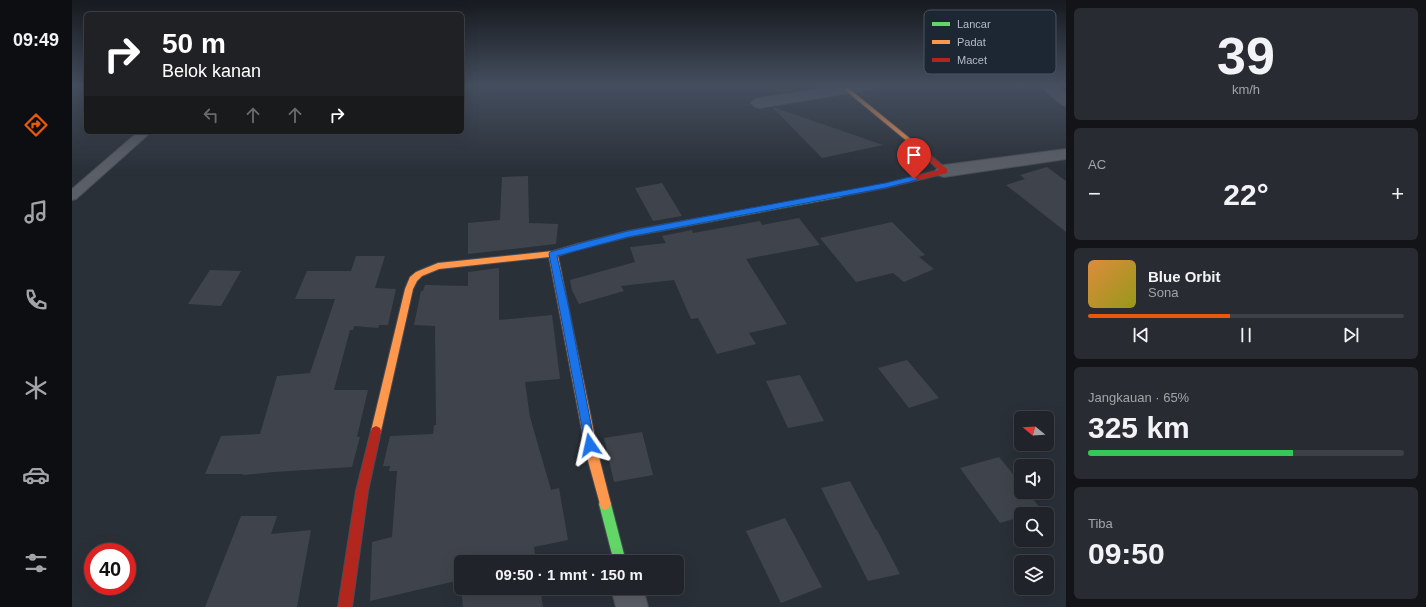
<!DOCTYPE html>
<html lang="id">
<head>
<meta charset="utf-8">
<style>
	:root { --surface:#20242a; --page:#282c32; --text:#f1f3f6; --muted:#a2a4a8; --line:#3d4147; --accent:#ea580c }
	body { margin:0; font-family:Helvetica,sans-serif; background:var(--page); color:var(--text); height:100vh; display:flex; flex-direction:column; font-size:15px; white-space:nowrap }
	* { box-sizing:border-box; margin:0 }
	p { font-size:13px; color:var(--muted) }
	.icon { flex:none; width:22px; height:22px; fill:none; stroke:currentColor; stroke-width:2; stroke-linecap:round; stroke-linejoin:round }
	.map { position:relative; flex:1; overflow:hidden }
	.details { display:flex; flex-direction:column; gap:8px; padding:8px; background:#121417; width:360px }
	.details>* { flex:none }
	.guide { position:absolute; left:12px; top:12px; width:380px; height:122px; border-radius:6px; box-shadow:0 4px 16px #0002,0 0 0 1px var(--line); background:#202124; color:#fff; overflow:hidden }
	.needle { width:26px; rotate:288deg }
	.controls { position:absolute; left:942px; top:411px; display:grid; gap:8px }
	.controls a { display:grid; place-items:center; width:40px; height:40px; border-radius:6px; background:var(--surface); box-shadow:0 4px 16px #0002,0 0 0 1px var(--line); font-size:20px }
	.speed { position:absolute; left:12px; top:543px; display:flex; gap:8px; font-size:20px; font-weight:700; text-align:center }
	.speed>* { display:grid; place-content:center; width:52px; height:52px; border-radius:50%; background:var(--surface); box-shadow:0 4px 16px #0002,0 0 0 1px var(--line); line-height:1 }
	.speed .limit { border:6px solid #d22; background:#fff; color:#111 }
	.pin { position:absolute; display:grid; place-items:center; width:34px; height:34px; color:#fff; margin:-41px -17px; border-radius:50% 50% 50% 0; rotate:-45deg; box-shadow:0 0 4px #0007 }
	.pin .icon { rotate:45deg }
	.me { position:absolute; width:44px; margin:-22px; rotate:349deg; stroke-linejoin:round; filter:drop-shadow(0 0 3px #0008) }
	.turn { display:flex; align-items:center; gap:14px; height:84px; padding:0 12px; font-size:18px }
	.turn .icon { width:52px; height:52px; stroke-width:2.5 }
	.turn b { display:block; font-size:28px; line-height:34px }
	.lanes { display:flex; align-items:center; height:38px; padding:0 12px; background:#0003; justify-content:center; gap:20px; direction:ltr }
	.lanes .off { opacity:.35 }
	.big { font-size:30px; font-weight:800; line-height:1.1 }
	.details .widget { flex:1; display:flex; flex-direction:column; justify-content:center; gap:6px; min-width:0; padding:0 14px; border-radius:6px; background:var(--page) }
	.details .dial { align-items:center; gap:0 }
	.dial b { font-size:52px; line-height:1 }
	.song { display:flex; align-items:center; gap:12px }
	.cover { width:48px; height:48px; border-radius:6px; background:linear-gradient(135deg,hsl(30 70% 55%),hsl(60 70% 35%)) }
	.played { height:4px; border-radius:2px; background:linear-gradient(90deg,var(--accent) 45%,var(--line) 45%) }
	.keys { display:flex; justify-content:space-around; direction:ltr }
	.heat { display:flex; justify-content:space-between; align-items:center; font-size:22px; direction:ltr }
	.charge { height:6px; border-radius:3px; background:linear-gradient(90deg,#34c759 65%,var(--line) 0) }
	.trip { position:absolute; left:382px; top:555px; width:230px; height:40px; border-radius:6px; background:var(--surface); box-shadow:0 4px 16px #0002,0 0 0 1px var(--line); font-weight:800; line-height:40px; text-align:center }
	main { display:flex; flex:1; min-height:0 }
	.menu { display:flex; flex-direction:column; width:72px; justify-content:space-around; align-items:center; background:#0d0e11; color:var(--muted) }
	.menu .icon { width:28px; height:28px }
	.menu .current { color:var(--accent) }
	.menu b { font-size:18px; color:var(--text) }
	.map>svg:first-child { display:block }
	.building { fill:#3f444c }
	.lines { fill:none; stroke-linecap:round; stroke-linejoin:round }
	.lane-casing { stroke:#484c55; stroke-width:2 }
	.street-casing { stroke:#484c55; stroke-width:2 }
	.fast-casing { stroke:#484c55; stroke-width:2 }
	.slow-casing { stroke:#484c55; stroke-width:2 }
	.jam-casing { stroke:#484c55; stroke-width:2 }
	.lane { fill:#5a5e66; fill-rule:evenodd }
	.street { fill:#5a5e66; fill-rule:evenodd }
	.fast { fill:#63d668; fill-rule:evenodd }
	.slow { fill:#ff974d; fill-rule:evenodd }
	.jam { fill:#b3261e; fill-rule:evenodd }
	.route { fill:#1a73e8; stroke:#114b97 }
	.key { fill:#1d2633; stroke:#4a5360; stroke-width:1 }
	.key-label { font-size:11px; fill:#b4bcc9 }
</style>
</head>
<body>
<main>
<nav class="menu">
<b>09:49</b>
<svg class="icon current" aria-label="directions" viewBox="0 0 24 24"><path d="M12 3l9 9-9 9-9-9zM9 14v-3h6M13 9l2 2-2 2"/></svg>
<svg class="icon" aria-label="music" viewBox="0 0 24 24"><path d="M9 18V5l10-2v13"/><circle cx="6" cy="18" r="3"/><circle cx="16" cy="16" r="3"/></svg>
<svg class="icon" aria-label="phone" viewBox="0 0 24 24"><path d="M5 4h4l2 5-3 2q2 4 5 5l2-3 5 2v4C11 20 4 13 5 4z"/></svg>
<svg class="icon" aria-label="climate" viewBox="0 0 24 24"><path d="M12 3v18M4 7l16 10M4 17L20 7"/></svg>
<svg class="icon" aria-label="car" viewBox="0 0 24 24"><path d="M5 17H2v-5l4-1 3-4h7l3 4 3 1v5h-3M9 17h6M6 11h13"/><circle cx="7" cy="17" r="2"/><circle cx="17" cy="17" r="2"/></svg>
<svg class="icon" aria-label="filters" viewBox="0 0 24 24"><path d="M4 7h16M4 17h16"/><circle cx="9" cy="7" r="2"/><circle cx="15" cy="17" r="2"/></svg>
</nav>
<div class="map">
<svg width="994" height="607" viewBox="0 0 994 607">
	<rect width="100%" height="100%" fill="#2a3038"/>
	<g class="building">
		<path d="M 700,107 L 701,107 L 811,145 L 750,158 Z"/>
		<path d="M 975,167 L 994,181 L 994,232 L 934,185 L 953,179 L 948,175 Z"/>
		<path d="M 456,176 L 457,223 L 486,224 L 484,244 L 396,254 L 396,223 L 428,220 L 430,177 Z"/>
		<path d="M 590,183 L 610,216 L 581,221 L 563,188 Z"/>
		<path d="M 727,218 L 748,245 L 674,259 L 715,324 L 677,333 L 684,344 L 645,354 L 626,318 L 619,319 L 602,280 L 549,286 L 552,291 L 507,304 L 500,290 L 498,280 L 563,262 L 558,247 L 594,243 L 590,236 L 620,230 L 621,233 L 688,221 L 690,225 Z"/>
		<path d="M 820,222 L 853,255 L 847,257 L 862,269 L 832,282 L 821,273 L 784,282 L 748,238 Z"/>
		<path d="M 284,256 L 313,256 L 303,288 L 324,289 L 316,325 L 307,325 L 306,328 L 282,326 L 281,330 L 278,330 L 262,390 L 296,390 L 285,437 L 288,437 L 280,467 L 202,472 L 171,475 L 171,474 L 133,474 L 149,436 L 188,434 L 205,376 L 238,373 L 263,299 L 223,299 L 235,271 L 279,271 Z"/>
		<path d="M 427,268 L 427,320 L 480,315 L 488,379 L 453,382 L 458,417 L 479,490 L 487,488 L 496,540 L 462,547 L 464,562 L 389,562 L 389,588 L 468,588 L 471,607 L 391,607 L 388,580 L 298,601 L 300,542 L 320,537 L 325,471 L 317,471 L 318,466 L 311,466 L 318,436 L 361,434 L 362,425 L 364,425 L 363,326 L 342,325 L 349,291 L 351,291 L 353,285 L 396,286 L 396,272 Z"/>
		<path d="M 138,270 L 169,271 L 149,306 L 116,304 Z"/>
		<path d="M 835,360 L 867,398 L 837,408 L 806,368 Z"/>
		<path d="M 728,375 L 752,421 L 716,428 L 694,381 Z"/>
		<path d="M 570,432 L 581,475 L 542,482 L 532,438 Z"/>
		<path d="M 927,457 L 949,484 L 949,492 L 955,492 L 970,510 L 958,514 L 949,514 L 949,517 L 928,523 L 888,468 Z"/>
		<path d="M 778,481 L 804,530 L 805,530 L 828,574 L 796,581 L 749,488 Z"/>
		<path d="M 169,516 L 205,516 L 199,534 L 239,530 L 225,607 L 133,607 Z"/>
		<path d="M 713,518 L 750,587 L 709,603 L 674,531 Z"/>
	</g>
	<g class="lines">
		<g class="lane-casing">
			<path id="lane" d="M 66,132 L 79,132 L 4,199 L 0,200 L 0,189 Z"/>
		</g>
		<g class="street-casing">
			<g id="street">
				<path d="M 766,86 L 803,86 L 801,89 L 796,90 L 687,108 L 682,106 L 679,103 L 682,100 L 687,98 Z"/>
				<path d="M 968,86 L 985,86 L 994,93 L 994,106 L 989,104 Z"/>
				<path d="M 994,149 L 994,159 L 872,177 L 866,175 L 863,171 L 866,167 L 872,165 Z"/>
				<path d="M 539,588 L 571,588 L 576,607 L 544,607 Z"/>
			</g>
		</g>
		<g class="fast-casing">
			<g id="fast">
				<path d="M 766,193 L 770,195 L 769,197 L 556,237 L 505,250 L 501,247 L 505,244 L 556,231 Z"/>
				<path d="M 533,498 L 537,500 L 539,504 L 554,562 L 542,562 L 527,504 L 529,500 Z"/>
			</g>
		</g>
		<g class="slow-casing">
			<g id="slow">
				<path d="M 775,87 L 851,149 L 851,151 L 847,151 L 773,90 L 772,89 Z"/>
				<path d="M 505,244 L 509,247 L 508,249 L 486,256 L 527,457 L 539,504 L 537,508 L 533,510 L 529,508 L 515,457 L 477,257 L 367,269 L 350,276 L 345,281 L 341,289 L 309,431 L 308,434 L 304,436 L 300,434 L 299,431 L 333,289 L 338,277 L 344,272 L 366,263 L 481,251 Z"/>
			</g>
		</g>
		<g class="jam-casing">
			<g id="jam">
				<path d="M 849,148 L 875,169 L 875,173 L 813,188 L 766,197 L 762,195 L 766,193 L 813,184 L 867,170 L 847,151 L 847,149 Z"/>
				<path d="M 304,426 L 308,428 L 309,431 L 296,491 L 280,607 L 266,607 L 284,491 L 299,431 L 300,428 Z"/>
			</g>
		</g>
		<use href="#lane" class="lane"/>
		<use href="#street" class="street"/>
		<use href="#fast" class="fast"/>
		<use href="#slow" class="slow"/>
		<use href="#jam" class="jam"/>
	</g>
	<linearGradient id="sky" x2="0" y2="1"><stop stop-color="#171a1f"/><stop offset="0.5" stop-color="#444e5e"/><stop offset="1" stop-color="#444e5e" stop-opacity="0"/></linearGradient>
	<rect width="994" height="171" fill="url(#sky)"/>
	<path class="route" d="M 842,176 L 846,179 L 845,180 L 813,188 L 556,237 L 485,256 L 497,309 L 523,445 L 522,448 L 518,450 L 514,448 L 477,254 L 478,252 L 513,242 L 556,231 L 813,183 Z"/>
	<rect x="852" y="10" width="132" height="64" rx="6" class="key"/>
	<rect x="860" y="22" width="18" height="4" fill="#63d668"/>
	<rect x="860" y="40" width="18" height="4" fill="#ff974d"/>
	<rect x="860" y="58" width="18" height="4" fill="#b3261e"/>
	<g class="key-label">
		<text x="885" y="28">Lancar</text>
		<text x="885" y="46">Padat</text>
		<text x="885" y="64">Macet</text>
	</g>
</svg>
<div class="controls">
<a><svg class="needle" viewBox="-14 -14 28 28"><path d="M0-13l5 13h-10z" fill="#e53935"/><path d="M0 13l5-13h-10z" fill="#a2a4a8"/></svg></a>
<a><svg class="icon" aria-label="sound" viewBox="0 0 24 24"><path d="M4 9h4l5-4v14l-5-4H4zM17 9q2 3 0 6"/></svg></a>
<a><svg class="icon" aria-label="search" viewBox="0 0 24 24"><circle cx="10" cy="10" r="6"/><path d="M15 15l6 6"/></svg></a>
<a><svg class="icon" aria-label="layers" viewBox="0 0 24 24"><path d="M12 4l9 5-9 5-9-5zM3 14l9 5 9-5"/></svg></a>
</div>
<div class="speed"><div class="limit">40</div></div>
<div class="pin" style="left:842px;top:179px;background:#d93025"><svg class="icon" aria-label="arrive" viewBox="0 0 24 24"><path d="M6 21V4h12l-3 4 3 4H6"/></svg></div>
<svg class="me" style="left:518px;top:445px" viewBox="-20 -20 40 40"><path d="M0-17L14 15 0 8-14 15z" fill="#1a73e8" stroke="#fff" stroke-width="4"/></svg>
<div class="trip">09:50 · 1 mnt · 150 m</div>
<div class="guide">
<div class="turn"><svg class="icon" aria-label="right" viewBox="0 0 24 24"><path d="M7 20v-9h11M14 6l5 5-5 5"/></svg><div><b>50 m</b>Belok kanan</div></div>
<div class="lanes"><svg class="icon off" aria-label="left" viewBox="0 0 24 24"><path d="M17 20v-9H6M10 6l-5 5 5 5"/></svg><svg class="icon off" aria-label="ahead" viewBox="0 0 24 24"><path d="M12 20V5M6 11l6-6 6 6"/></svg><svg class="icon off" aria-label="ahead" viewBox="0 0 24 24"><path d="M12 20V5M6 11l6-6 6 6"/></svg><svg class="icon" aria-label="right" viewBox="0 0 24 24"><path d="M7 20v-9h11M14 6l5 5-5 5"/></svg></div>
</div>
</div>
<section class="details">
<div class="widget dial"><b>39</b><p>km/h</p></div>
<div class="widget"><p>AC</p>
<div class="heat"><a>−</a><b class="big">22°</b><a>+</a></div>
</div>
<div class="widget">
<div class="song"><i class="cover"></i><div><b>Blue Orbit</b><p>Sona</p></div></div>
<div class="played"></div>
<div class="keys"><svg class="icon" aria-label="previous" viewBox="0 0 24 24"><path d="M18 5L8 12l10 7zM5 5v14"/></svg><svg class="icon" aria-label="pause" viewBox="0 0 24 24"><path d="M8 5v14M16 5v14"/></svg><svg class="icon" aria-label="next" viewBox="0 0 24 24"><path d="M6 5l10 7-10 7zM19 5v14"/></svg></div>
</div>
<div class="widget"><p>Jangkauan · 65%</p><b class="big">325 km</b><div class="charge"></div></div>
<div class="widget"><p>Tiba</p><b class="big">09:50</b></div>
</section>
</main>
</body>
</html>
